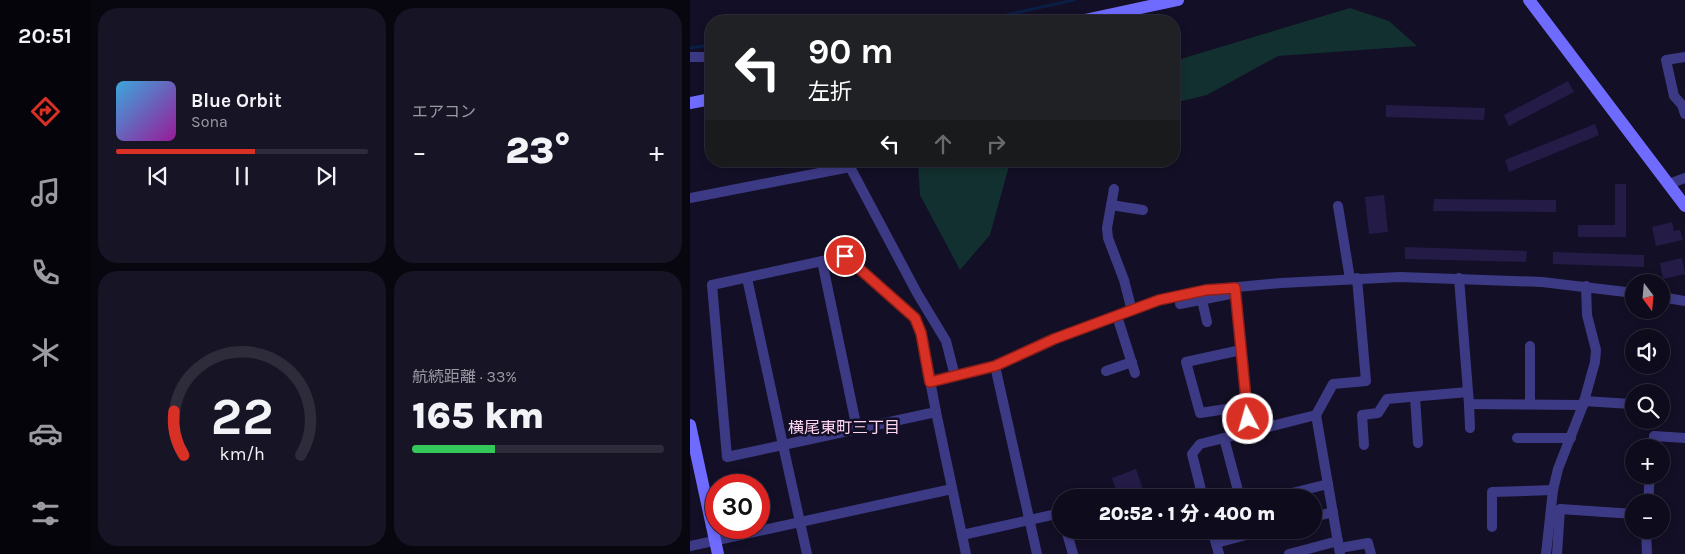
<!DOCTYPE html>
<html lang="ja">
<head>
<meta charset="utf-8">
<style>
	:root { --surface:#0e0b1c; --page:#171425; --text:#f1f3f6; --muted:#9b9ba3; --line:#2e2b3b; --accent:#d93025 }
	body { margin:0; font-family:Karla,"Noto Sans JP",sans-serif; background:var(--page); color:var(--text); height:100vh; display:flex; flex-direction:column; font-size:19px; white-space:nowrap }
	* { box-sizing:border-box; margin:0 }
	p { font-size:16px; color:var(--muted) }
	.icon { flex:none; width:28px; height:28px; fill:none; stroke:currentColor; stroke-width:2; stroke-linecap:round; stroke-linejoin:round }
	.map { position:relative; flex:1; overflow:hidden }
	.sheet { display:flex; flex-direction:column; gap:8px; padding:8px; background:#08060f; width:600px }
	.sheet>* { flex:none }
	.guide { position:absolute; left:15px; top:15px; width:475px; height:152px; border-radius:20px; box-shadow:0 2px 8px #0003,0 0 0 1px var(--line); background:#202124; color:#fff; overflow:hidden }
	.needle { width:32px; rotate:164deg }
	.buttons { position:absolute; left:935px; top:274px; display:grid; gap:10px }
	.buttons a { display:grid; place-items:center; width:45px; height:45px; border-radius:50%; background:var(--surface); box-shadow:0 2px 8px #0003,0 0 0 1px var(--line); font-size:25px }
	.speed { position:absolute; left:15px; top:474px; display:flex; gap:10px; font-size:25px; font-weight:700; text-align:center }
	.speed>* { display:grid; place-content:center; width:65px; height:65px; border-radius:50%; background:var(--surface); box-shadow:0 2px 8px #0003,0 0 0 1px var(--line); line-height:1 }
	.speed .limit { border:8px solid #d22; background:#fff; color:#111 }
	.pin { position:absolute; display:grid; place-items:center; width:42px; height:42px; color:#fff; margin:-21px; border:2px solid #fff; border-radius:50%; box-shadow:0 1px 5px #0007 }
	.me { position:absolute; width:55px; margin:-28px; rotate:354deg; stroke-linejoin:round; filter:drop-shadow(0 0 4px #0008) }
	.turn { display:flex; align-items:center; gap:18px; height:105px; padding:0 20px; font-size:22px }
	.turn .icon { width:65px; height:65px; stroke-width:2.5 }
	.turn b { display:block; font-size:35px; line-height:42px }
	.lanes { display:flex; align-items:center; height:48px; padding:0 20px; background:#0003; justify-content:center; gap:25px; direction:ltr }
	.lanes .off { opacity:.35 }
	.big { font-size:38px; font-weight:800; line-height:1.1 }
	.sheet .card { flex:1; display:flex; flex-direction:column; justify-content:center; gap:8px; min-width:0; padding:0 18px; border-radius:20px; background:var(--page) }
	.sheet .dial { align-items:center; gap:0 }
	.dial svg { height:130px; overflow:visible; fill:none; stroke:var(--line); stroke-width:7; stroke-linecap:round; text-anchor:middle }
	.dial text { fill:var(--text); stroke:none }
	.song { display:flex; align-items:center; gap:15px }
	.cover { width:60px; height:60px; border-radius:8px; background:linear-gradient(135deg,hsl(200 70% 55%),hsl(300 70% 35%)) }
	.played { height:5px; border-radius:2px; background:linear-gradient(90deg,var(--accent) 55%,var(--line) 55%) }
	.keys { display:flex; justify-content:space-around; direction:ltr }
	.heat { display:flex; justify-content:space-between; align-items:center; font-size:28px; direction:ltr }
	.charge { height:8px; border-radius:4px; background:linear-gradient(90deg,#34c759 33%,var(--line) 0) }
	.sheet .tiles { flex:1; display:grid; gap:8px; grid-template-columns:repeat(2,1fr) }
	.trip { position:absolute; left:362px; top:489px; width:270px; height:50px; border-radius:25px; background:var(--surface); box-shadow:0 2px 8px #0003,0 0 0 1px var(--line); font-weight:800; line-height:50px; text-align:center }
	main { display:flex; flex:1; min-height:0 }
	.tabs { display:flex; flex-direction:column; width:90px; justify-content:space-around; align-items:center; background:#06040b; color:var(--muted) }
	.tabs .icon { width:35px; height:35px }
	.tabs .on { color:var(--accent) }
	.tabs b { font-size:22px; color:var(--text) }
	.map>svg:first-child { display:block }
	.green { fill:#12302f }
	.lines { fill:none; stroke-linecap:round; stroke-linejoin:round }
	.stream { stroke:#0a1f44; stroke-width:3 }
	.building { fill:#241b47 }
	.street { stroke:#3d3a85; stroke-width:10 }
	.secondary { stroke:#6f6bff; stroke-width:12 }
	.route-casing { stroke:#8d1f18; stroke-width:12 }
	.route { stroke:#d93025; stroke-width:9 }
	.labels { text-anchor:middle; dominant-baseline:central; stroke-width:5; stroke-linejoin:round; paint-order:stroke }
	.neighbourhood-label { font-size:16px; fill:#ffd6f0; stroke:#130f26 }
</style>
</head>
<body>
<main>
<nav class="tabs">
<b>20:51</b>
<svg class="icon on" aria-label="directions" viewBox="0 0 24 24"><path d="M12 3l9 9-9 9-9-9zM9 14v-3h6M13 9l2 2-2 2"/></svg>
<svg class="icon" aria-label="music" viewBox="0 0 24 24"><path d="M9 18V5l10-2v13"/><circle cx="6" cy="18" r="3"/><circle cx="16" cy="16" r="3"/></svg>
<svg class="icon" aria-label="phone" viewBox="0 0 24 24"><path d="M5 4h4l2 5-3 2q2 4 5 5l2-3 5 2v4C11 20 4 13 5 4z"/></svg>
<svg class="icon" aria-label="climate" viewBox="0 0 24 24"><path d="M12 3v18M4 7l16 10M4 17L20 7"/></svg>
<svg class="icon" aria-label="car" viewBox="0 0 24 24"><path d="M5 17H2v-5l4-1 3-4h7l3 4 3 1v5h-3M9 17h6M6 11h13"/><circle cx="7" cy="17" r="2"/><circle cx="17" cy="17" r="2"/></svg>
<svg class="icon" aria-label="filters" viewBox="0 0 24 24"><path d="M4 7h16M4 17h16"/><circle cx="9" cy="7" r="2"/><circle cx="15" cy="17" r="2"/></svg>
</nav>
<section class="sheet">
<div class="tiles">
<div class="card">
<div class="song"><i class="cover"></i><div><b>Blue Orbit</b><p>Sona</p></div></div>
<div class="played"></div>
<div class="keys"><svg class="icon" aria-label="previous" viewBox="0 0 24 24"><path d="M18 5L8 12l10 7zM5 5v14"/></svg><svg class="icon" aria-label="pause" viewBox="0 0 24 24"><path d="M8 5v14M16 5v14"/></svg><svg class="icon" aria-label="next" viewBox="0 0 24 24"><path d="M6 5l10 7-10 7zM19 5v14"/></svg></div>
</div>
<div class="card"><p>エアコン</p>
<div class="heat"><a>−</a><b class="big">23°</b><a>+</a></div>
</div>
<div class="card dial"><svg viewBox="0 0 100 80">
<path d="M14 69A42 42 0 1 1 86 69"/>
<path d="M14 69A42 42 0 0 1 8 42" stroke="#d93025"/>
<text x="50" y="56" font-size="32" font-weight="700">22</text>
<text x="50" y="72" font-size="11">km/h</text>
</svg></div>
<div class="card"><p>航続距離 · 33%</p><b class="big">165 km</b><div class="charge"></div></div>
</div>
</section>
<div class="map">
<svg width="995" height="554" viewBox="0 0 995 554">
	<rect width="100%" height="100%" fill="#130f26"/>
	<g class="green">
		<path d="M 660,8 L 699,21 L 727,46 L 588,56 L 517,95 L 484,103 L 484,61 Z"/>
		<path d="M 228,161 L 330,161 L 319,166 L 300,235 L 270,270 L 230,195 Z"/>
	</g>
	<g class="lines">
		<g class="stream">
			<path d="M 288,21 L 384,0"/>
			<path d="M 0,48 L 21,45"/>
		</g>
	</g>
	<g class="building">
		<path d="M 878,81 L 884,92 L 819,126 L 814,115 Z"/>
		<path d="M 696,105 L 795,108 L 794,120 L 696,117 Z"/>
		<path d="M 905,124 L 909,135 L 819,172 L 815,160 Z"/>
		<path d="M 925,184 L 936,184 L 936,237 L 888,237 L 888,225 L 925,225 Z"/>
		<path d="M 694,195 L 698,232 L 679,234 L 675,197 Z"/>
		<path d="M 744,199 L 866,200 L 866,212 L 743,211 Z"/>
		<path d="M 982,222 L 984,231 L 990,230 L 993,240 L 966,246 L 962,227 Z"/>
		<path d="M 715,247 L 837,251 L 836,262 L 715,259 Z"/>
		<path d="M 863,252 L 954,255 L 954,267 L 863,264 Z"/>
		<path d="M 992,258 L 995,274 L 973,279 L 970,263 Z"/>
		<path d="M 446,469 L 456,498 L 429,498 L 422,478 Z"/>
	</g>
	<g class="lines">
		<g class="street">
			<path d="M 0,57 L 21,57"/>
			<path d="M 995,57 L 976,60 L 984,96 L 992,105 L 995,114"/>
			<path d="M 162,161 L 160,167 L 227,293 L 256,341 L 265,376"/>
			<path d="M 979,184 L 995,178"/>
			<path d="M 424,189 L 417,228 L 418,238 L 434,280 L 442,311"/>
			<path d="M 0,198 L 160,167"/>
			<path d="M 421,205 L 453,210"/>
			<path d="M 648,206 L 660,279"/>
			<path d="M 132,261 L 167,429"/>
			<path d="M 57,278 L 93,445 L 246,412 L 231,333 L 225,318 L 155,256 L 22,285 L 37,457 L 93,445 L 117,554"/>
			<path d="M 769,278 L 779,404 L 893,405"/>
			<path d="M 545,288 L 559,432"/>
			<path d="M 971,297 L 995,301"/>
			<path d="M 512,300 L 517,322"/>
			<path d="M 490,304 L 545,293"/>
			<path d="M 427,316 L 445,373"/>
			<path d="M 840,346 L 840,404"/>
			<path d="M 551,350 L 496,362 L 510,413 L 556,406"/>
			<path d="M 305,366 L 347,554"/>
			<path d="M 416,371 L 442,362"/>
			<path d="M 240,381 L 305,366 L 364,339 L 469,300 L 516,290 L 591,283 L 710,277 L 852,282 L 944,293"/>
			<path d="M 725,397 L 728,443"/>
			<path d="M 894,401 L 941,404"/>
			<path d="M 779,404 L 780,428"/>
			<path d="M 246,412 L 276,554"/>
			<path d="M 534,438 L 550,498"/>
			<path d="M 827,438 L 881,438"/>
			<path d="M 674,445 L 672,415 L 688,413 L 697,399 L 778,392"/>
			<path d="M 963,448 L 964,436 L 995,438"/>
			<path d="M 513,498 L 502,454 L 510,444 L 626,415"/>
			<path d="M 582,498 L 638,484"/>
			<path d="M 958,502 L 960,475"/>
			<path d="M 624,517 L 643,512"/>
			<path d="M 802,527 L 802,492 L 863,490"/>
			<path d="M 376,530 L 383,554"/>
			<path d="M 522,530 L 529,554"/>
			<path d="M 956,530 L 957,554"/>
			<path d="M 272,535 L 371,513"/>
			<path d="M 526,543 L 575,530"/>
			<path d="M 0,546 L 262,489"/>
			<path d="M 650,548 L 678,543 L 681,554"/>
			<path d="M 599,554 L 648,541"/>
			<path d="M 650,554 L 626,415 L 643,384 L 676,381 L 667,278"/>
			<path d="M 856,554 L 863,490 L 868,469 L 893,405 L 905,362 L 906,350 L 897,315 L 896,286"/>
			<path d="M 867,554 L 870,509 L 944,514"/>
		</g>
		<g class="secondary">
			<path d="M 839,0 L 995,206"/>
			<path d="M 390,21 L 488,0"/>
			<path d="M 0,103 L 21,99"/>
			<path d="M 0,425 L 28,554"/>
		</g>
	</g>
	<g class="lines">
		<g class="route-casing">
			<path id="route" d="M 155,256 L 225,318 L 231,333 L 240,382 L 305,366 L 364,339 L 469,300 L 516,290 L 545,288 L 558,419"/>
		</g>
		<use href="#route" class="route"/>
	</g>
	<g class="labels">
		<g class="neighbourhood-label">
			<text x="154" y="427">横尾東町三丁目</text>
		</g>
	</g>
</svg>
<div class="buttons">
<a><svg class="needle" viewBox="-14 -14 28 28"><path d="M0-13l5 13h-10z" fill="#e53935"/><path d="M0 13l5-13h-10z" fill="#9b9ba3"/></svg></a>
<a><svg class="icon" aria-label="sound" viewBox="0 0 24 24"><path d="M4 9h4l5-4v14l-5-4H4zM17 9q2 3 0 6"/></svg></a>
<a><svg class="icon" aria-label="search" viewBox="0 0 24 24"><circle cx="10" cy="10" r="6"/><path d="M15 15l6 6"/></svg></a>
<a>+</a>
<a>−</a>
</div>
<div class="speed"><div class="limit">30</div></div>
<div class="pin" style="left:155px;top:256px;background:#d93025"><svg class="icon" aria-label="arrive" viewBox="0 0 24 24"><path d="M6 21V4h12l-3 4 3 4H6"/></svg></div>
<svg class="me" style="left:558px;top:419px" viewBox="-20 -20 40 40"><circle r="17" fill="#d93025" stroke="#fff" stroke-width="3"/><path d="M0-11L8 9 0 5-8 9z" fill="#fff"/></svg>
<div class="trip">20:52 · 1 分 · 400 m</div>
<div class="guide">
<div class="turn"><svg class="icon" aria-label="left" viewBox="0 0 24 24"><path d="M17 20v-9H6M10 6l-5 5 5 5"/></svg><div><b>90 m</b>左折</div></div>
<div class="lanes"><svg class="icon" aria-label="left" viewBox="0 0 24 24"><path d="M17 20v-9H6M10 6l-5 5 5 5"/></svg><svg class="icon off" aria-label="ahead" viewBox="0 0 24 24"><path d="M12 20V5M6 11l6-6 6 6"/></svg><svg class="icon off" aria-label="right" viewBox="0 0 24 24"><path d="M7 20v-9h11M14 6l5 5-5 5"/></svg></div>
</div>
</div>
</main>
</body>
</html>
